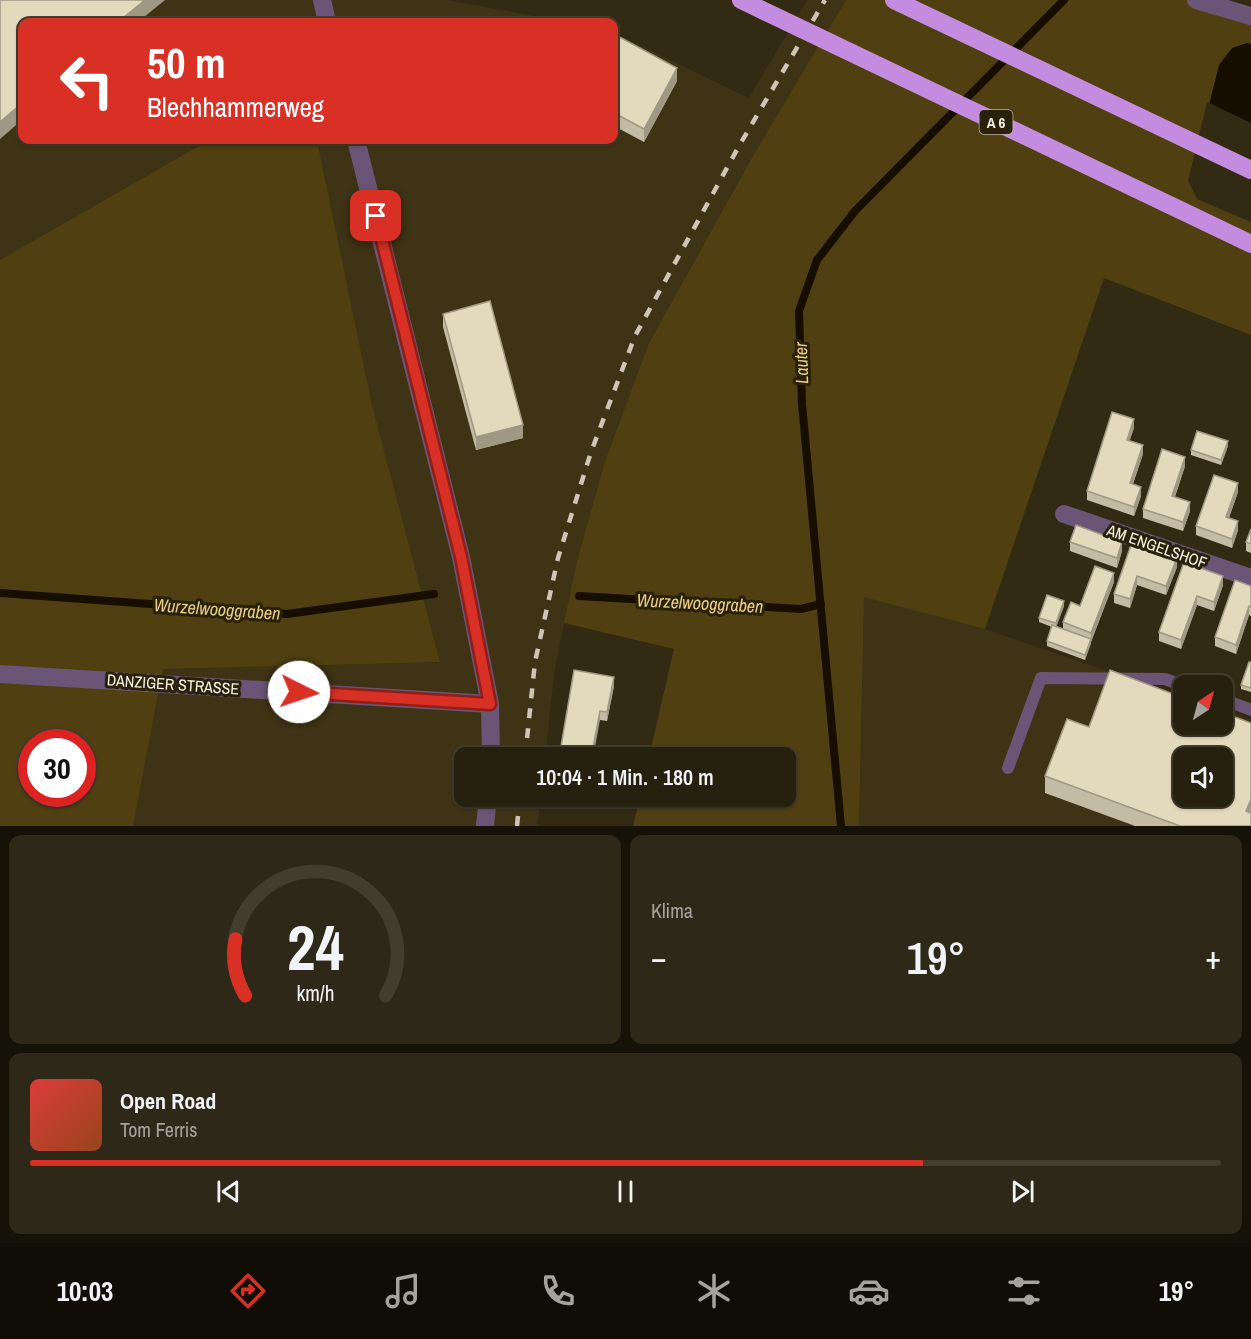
<!DOCTYPE html>
<html lang="de">
<head>
<meta charset="utf-8">
<style>
	:root { --surface:#26200f; --page:#2e2818; --text:#f1f3f6; --muted:#a4a39e; --line:#423e2f; --accent:#d93025 }
	body { margin:0; font-family:"Archivo Narrow",sans-serif; background:var(--page); color:var(--text); height:100vh; display:flex; flex-direction:column; font-size:22px; white-space:nowrap }
	* { box-sizing:border-box; margin:0 }
	p { font-size:20px; color:var(--muted) }
	.icon { flex:none; width:33px; height:33px; fill:none; stroke:currentColor; stroke-width:2; stroke-linecap:round; stroke-linejoin:round }
	.map { position:relative; height:826px; overflow:hidden }
	.panel { display:flex; flex-direction:column; gap:9px; padding:9px; background:#151208; flex:1 }
	.panel>* { flex:none }
	.top-card { position:absolute; left:18px; top:18px; width:600px; height:126px; border-radius:12px; box-shadow:0 2px 4px #0004,0 0 0 2px var(--line); background:#d93025; color:#fff; overflow:hidden }
	.needle { width:39px; rotate:36deg }
	.tools { position:absolute; left:1173px; top:675px; display:grid; gap:12px }
	.tools a { display:grid; place-items:center; width:60px; height:60px; border-radius:12px; background:var(--surface); box-shadow:0 2px 4px #0004,0 0 0 2px var(--line); font-size:30px }
	.speed { position:absolute; left:18px; top:729px; display:flex; gap:12px; font-size:30px; font-weight:700; text-align:center }
	.speed>* { display:grid; place-content:center; width:78px; height:78px; border-radius:50%; background:var(--surface); box-shadow:0 2px 4px #0004,0 0 0 2px var(--line); line-height:1 }
	.speed .limit { border:9px solid #d22; background:#fff; color:#111 }
	.pin { position:absolute; display:grid; place-items:center; width:51px; height:51px; color:#fff; margin:-26px; border-radius:12px; box-shadow:0 3px 9px #0006 }
	.me { position:absolute; width:66px; margin:-33px; rotate:94deg; stroke-linejoin:round; filter:drop-shadow(0 0 4px #0008) }
	.turn { display:flex; align-items:center; gap:21px; height:126px; padding:0 30px; font-size:27px }
	.turn .icon { width:78px; height:78px; stroke-width:2.5 }
	.turn b { display:block; font-size:42px; line-height:51px }
	.big { font-size:45px; font-weight:600; line-height:1.1 }
	.panel .card { flex:1; display:flex; flex-direction:column; justify-content:center; gap:9px; min-width:0; padding:0 21px; border-radius:12px; background:var(--page) }
	.panel .dial { align-items:center; gap:0 }
	.dial svg { height:156px; overflow:visible; fill:none; stroke:var(--line); stroke-width:7; stroke-linecap:round; text-anchor:middle }
	.dial text { fill:var(--text); stroke:none }
	.song { display:flex; align-items:center; gap:18px }
	.cover { width:72px; height:72px; border-radius:9px; background:linear-gradient(135deg,hsl(0 70% 55%),hsl(20 70% 35%)) }
	.played { height:6px; border-radius:3px; background:linear-gradient(90deg,var(--accent) 75%,var(--line) 75%) }
	.keys { display:flex; justify-content:space-around; direction:ltr }
	.heat { display:flex; justify-content:space-between; align-items:center; font-size:33px; direction:ltr }
	.panel .tiles { flex:1; display:grid; gap:9px; grid-template-columns:1fr 1fr }
	.card:last-child { grid-column:span 2 }
	.trip { position:absolute; left:454px; top:747px; width:342px; height:60px; border-radius:12px; background:var(--surface); box-shadow:0 2px 4px #0004,0 0 0 2px var(--line); font-weight:600; line-height:60px; text-align:center }
	.dock { display:flex; height:96px; justify-content:space-around; align-items:center; background:#0f0d06; color:var(--muted) }
	.dock .icon { width:42px; height:42px }
	.dock .selected { color:var(--accent) }
	.dock b { font-size:27px; color:var(--text) }
	.map>svg:first-child { display:block }
	.built { fill:#3e3314; fill-rule:evenodd }
	.green { fill:#504011; fill-rule:evenodd }
	.water { fill:#170e00 }
	.pier { fill:#332a14 }
	.lines { fill:none; stroke-linecap:round; stroke-linejoin:round }
	.stream { stroke:#170e00; stroke-width:8 }
	.service { stroke:#6b5576; stroke-width:12 }
	.minor { stroke:#6b5576; stroke-width:18 }
	.motorway { stroke:#c48cde; stroke-width:18 }
	.rail { stroke:#cdc6b6; stroke-width:4.5; stroke-dasharray:10 10; stroke-linecap:butt }
	.motorway-bridge { stroke:#c48cde; stroke-width:18 }
	.wall { fill:#c3bba3 }
	.shaded-wall { fill:#9f9884 }
	.building { fill:#e3d9bd; stroke:#9f9884; stroke-width:1.5; fill-rule:evenodd }
	.route-casing { stroke:#8d1f18; stroke-width:15 }
	.route { stroke:#d93025; stroke-width:10 }
	.labels { text-anchor:middle; dominant-baseline:central; stroke-width:6; stroke-linejoin:round; paint-order:stroke }
	.shield { fill:#29210a; stroke:#bab3a3; stroke-width:1.5 }
	.shield-label { font-size:15px; font-weight:bold; fill:#f8f2e4 }
	.street-label { font-size:16px; fill:#f8f2e4; stroke:#29210a }
	.water-label { font-size:18px; font-style:italic; fill:#ebce84; stroke:#29210a }
</style>
</head>
<body>
<div class="map">
<svg width="1251" height="826" viewBox="0 0 1251 826">
	<rect width="100%" height="100%" fill="#332a14"/>
	<g class="built">
		<path d="M 0,0 L 447,0 L 567,22 L 22,22 L 22,140 L 209,140 L 0,260 Z"/>
		<path d="M 807,0 L 846,0 L 754,154 L 649,343 L 605,461 L 577,561 L 555,668 L 545,757 L 465,758 L 465,796 L 541,797 L 537,826 L 133,826 L 163,669 L 440,662 L 372,405 L 317,140 L 614,140 L 614,33 L 749,98 Z"/>
		<path d="M 864,596 L 985,629 L 1183,697 L 1184,724 L 1222,724 L 1223,710 L 1251,720 L 1251,826 L 859,826 ZM 1184,758 L 1222,758 L 1222,796 L 1184,796 Z"/>
	</g>
	<g class="green">
		<path d="M 846,0 L 1191,0 L 1251,23 L 1251,335 L 1104,278 L 985,629 L 864,597 L 859,826 L 633,826 L 640,797 L 786,796 L 786,758 L 649,757 L 674,649 L 564,623 L 577,561 L 605,461 L 649,343 L 754,154 Z"/>
		<path d="M 209,140 L 317,140 L 372,405 L 440,662 L 163,669 L 133,826 L 0,826 L 0,260 ZM 32,742 L 82,742 L 82,794 L 32,794 Z"/>
	</g>
	<path class="water" d="M 1247,43 L 1251,44 L 1251,219 L 1190,180 L 1219,65 L 1232,48 Z"/>
	<path class="pier" d="M 1207,102 L 1251,123 L 1251,222 L 1197,199 L 1188,181 Z"/>
	<g class="lines">
		<g class="stream">
			<path d="M 0,593 L 287,614 L 434,594"/>
			<path d="M 579,596 L 801,609 L 821,604"/>
			<path d="M 841,826 L 802,404 L 799,311 L 817,260 L 855,211 L 1064,0"/>
		</g>
		<g class="service">
			<path d="M 1222,699 L 1251,710"/>
			<path d="M 1008,768 L 1041,678 L 1165,679 L 1184,686"/>
		</g>
		<g class="minor">
			<path d="M 322,0 L 327,22"/>
			<path d="M 1196,0 L 1251,16"/>
			<path d="M 356,140 L 461,557 L 490,704 L 491,758"/>
			<path d="M 1064,514 L 1251,578"/>
			<path d="M 0,674 L 490,704"/>
			<path d="M 485,826 L 488,796"/>
		</g>
		<path class="motorway" d="M 894,0 L 1251,170"/>
		<g class="rail">
			<path d="M 525,758 L 535,662 L 558,558 L 591,452 L 635,336 L 739,146 L 825,0"/>
			<path d="M 517,826 L 520,796"/>
		</g>
		<path class="motorway-bridge" d="M 741,0 L 1251,244"/>
	</g>
	<g class="wall">
		<path d="M 614,34 L 677,81 L 644,142 L 614,126 Z"/>
		<path d="M 443,314 L 523,438 L 476,450 L 443,327 Z"/>
		<path d="M 1134,428 L 1129,441 L 1143,454 L 1133,484 L 1141,496 L 1134,516 L 1087,500 L 1087,491 Z"/>
		<path d="M 1228,446 L 1221,465 L 1191,455 L 1191,450 Z"/>
		<path d="M 1185,466 L 1175,497 L 1190,511 L 1183,531 L 1143,518 L 1143,509 Z"/>
		<path d="M 1238,492 L 1229,518 L 1238,530 L 1232,548 L 1196,535 L 1196,526 Z"/>
		<path d="M 1251,529 L 1251,553 L 1246,551 L 1246,542 Z"/>
		<path d="M 1070,542 L 1122,551 L 1117,568 L 1070,551 Z"/>
		<path d="M 1132,542 L 1177,567 L 1166,595 L 1137,585 L 1130,608 L 1114,603 L 1114,594 Z"/>
		<path d="M 1184,562 L 1223,585 L 1214,611 L 1197,605 L 1181,649 L 1159,641 L 1159,632 Z"/>
		<path d="M 1114,582 L 1091,642 L 1085,660 L 1047,646 L 1047,641 L 1052,627 L 1039,622 L 1039,618 L 1064,606 L 1056,627 L 1063,629 L 1063,622 L 1080,606 Z"/>
		<path d="M 1251,586 L 1251,616 L 1249,615 L 1236,654 L 1215,646 L 1215,637 Z"/>
		<path d="M 1251,662 L 1251,692 L 1241,689 L 1241,685 Z"/>
		<path d="M 614,686 L 607,721 L 600,720 L 559,758 Z"/>
		<path d="M 1089,727 L 1251,826 L 1135,826 L 1045,793 L 1045,776 Z"/>
	</g>
	<g class="shaded-wall">
		<path d="M 145,0 L 165,0 L 138,22 L 118,22 Z"/>
		<path d="M 677,68 L 677,81 L 644,142 L 644,129 Z"/>
		<path d="M 22,103 L 22,120 L 0,139 L 0,122 Z"/>
		<path d="M 1134,419 L 1134,428 L 1127,449 L 1127,440 Z"/>
		<path d="M 523,425 L 523,438 L 476,450 L 476,437 Z"/>
		<path d="M 1228,441 L 1228,446 L 1221,465 L 1221,460 Z"/>
		<path d="M 1143,445 L 1143,454 L 1130,492 L 1130,483 Z"/>
		<path d="M 1185,457 L 1185,466 L 1172,505 L 1172,496 Z"/>
		<path d="M 1238,483 L 1238,492 L 1226,526 L 1226,517 Z"/>
		<path d="M 1141,487 L 1141,496 L 1134,516 L 1134,507 Z"/>
		<path d="M 1190,502 L 1190,511 L 1183,531 L 1183,522 Z"/>
		<path d="M 1238,521 L 1238,530 L 1232,548 L 1232,539 Z"/>
		<path d="M 1122,542 L 1122,551 L 1117,568 L 1117,558 Z"/>
		<path d="M 1177,558 L 1177,567 L 1166,595 L 1166,586 Z"/>
		<path d="M 1114,573 L 1114,582 L 1091,642 L 1091,633 Z"/>
		<path d="M 1137,576 L 1137,585 L 1130,608 L 1130,599 Z"/>
		<path d="M 1223,576 L 1223,585 L 1214,611 L 1214,602 Z"/>
		<path d="M 1197,596 L 1197,605 L 1181,649 L 1181,640 Z"/>
		<path d="M 1064,601 L 1064,606 L 1056,628 L 1056,623 Z"/>
		<path d="M 1249,606 L 1249,615 L 1236,654 L 1236,645 Z"/>
		<path d="M 1091,639 L 1091,644 L 1085,660 L 1085,655 Z"/>
		<path d="M 614,677 L 614,686 L 607,721 L 607,712 Z"/>
		<path d="M 600,711 L 600,720 L 593,758 L 591,758 Z"/>
		<path d="M 1251,799 L 1251,815 L 1246,811 Z"/>
	</g>
	<g class="building">
		<path d="M 0,0 L 145,0 L 118,22 L 22,22 L 22,103 L 0,122 Z"/>
		<path d="M 614,34 L 677,68 L 644,129 L 614,113 Z"/>
		<path d="M 490,301 L 523,425 L 476,437 L 443,314 Z"/>
		<path d="M 1112,412 L 1134,419 L 1127,440 L 1143,445 L 1130,483 L 1141,487 L 1134,507 L 1087,491 Z"/>
		<path d="M 1197,431 L 1228,441 L 1221,460 L 1191,450 Z"/>
		<path d="M 1162,449 L 1185,457 L 1172,496 L 1190,502 L 1183,522 L 1143,509 Z"/>
		<path d="M 1214,475 L 1238,483 L 1226,517 L 1238,521 L 1232,539 L 1196,526 Z"/>
		<path d="M 1076,525 L 1122,542 L 1117,558 L 1070,542 Z"/>
		<path d="M 1251,529 L 1251,544 L 1246,542 Z"/>
		<path d="M 1132,542 L 1177,558 L 1166,586 L 1137,576 L 1130,599 L 1114,594 Z"/>
		<path d="M 1184,562 L 1223,576 L 1214,602 L 1197,596 L 1181,640 L 1159,632 Z"/>
		<path d="M 1095,566 L 1114,573 L 1091,633 L 1063,622 L 1071,602 L 1080,606 Z"/>
		<path d="M 1235,580 L 1251,586 L 1251,607 L 1249,606 L 1236,645 L 1215,637 Z"/>
		<path d="M 1047,595 L 1064,601 L 1056,623 L 1039,618 Z"/>
		<path d="M 1052,625 L 1091,639 L 1085,655 L 1047,641 Z"/>
		<path d="M 1249,662 L 1251,662 L 1251,688 L 1241,685 Z"/>
		<path d="M 574,670 L 614,677 L 607,712 L 600,711 L 591,758 L 559,758 Z"/>
		<path d="M 1110,670 L 1184,698 L 1184,724 L 1222,724 L 1222,712 L 1251,723 L 1251,799 L 1246,811 L 1251,813 L 1251,826 L 1180,826 L 1045,776 L 1067,719 L 1089,727 ZM 1184,758 L 1222,758 L 1222,796 L 1184,796 Z"/>
	</g>
	<g class="lines">
		<g class="route-casing">
			<path id="route" d="M 299,692 L 490,704 L 461,557 L 376,216"/>
		</g>
		<use href="#route" class="route"/>
	</g>
	<g class="labels">
		<rect class="shield" x="979.5" y="110" width="33" height="24" rx="4.5"/>
		<g class="shield-label">
			<text x="996" y="122">A 6</text>
		</g>
		<g class="street-label">
			<text transform="translate(1157 546) rotate(19)">AM ENGELSHOF</text>
			<text transform="translate(173 684) rotate(4)">DANZIGER STRASSE</text>
		</g>
		<g class="water-label">
			<text transform="translate(801 363) rotate(-92)">Lauter</text>
			<text transform="translate(700 603) rotate(3)">Wurzelwooggraben</text>
			<text transform="translate(217 609) rotate(4)">Wurzelwooggraben</text>
		</g>
	</g>
</svg>
<div class="tools">
<a><svg class="needle" viewBox="-14 -14 28 28"><path d="M0-13l5 13h-10z" fill="#e53935"/><path d="M0 13l5-13h-10z" fill="#a4a39e"/></svg></a>
<a><svg class="icon" aria-label="sound" viewBox="0 0 24 24"><path d="M4 9h4l5-4v14l-5-4H4zM17 9q2 3 0 6"/></svg></a>
</div>
<div class="speed"><div class="limit">30</div></div>
<div class="pin" style="left:376px;top:216px;background:#d93025"><svg class="icon" aria-label="arrive" viewBox="0 0 24 24"><path d="M6 21V4h12l-3 4 3 4H6"/></svg></div>
<svg class="me" style="left:299px;top:692px" viewBox="-20 -20 40 40"><circle r="19" fill="#fff"/><path d="M0-13L10 11 0 6-10 11z" fill="#d93025"/></svg>
<div class="trip">10:04 · 1 Min. · 180 m</div>
<div class="top-card">
<div class="turn"><svg class="icon" aria-label="left" viewBox="0 0 24 24"><path d="M17 20v-9H6M10 6l-5 5 5 5"/></svg><div><b>50 m</b>Blechhammerweg</div></div>
</div>
</div>
<section class="panel">
<div class="tiles">
<div class="card dial"><svg viewBox="0 0 100 80">
<path d="M14 69A42 42 0 1 1 86 69"/>
<path d="M14 69A42 42 0 0 1 9 40" stroke="#d93025"/>
<text x="50" y="56" font-size="32" font-weight="700">24</text>
<text x="50" y="72" font-size="11">km/h</text>
</svg></div>
<div class="card"><p>Klima</p>
<div class="heat"><a>−</a><b class="big">19°</b><a>+</a></div>
</div>
<div class="card">
<div class="song"><i class="cover"></i><div><b>Open Road</b><p>Tom Ferris</p></div></div>
<div class="played"></div>
<div class="keys"><svg class="icon" aria-label="previous" viewBox="0 0 24 24"><path d="M18 5L8 12l10 7zM5 5v14"/></svg><svg class="icon" aria-label="pause" viewBox="0 0 24 24"><path d="M8 5v14M16 5v14"/></svg><svg class="icon" aria-label="next" viewBox="0 0 24 24"><path d="M6 5l10 7-10 7zM19 5v14"/></svg></div>
</div>
</div>
</section>
<nav class="dock">
<b>10:03</b>
<svg class="icon selected" aria-label="directions" viewBox="0 0 24 24"><path d="M12 3l9 9-9 9-9-9zM9 14v-3h6M13 9l2 2-2 2"/></svg>
<svg class="icon" aria-label="music" viewBox="0 0 24 24"><path d="M9 18V5l10-2v13"/><circle cx="6" cy="18" r="3"/><circle cx="16" cy="16" r="3"/></svg>
<svg class="icon" aria-label="phone" viewBox="0 0 24 24"><path d="M5 4h4l2 5-3 2q2 4 5 5l2-3 5 2v4C11 20 4 13 5 4z"/></svg>
<svg class="icon" aria-label="climate" viewBox="0 0 24 24"><path d="M12 3v18M4 7l16 10M4 17L20 7"/></svg>
<svg class="icon" aria-label="car" viewBox="0 0 24 24"><path d="M5 17H2v-5l4-1 3-4h7l3 4 3 1v5h-3M9 17h6M6 11h13"/><circle cx="7" cy="17" r="2"/><circle cx="17" cy="17" r="2"/></svg>
<svg class="icon" aria-label="filters" viewBox="0 0 24 24"><path d="M4 7h16M4 17h16"/><circle cx="9" cy="7" r="2"/><circle cx="15" cy="17" r="2"/></svg>
<b>19°</b>
</nav>
</body>
</html>
